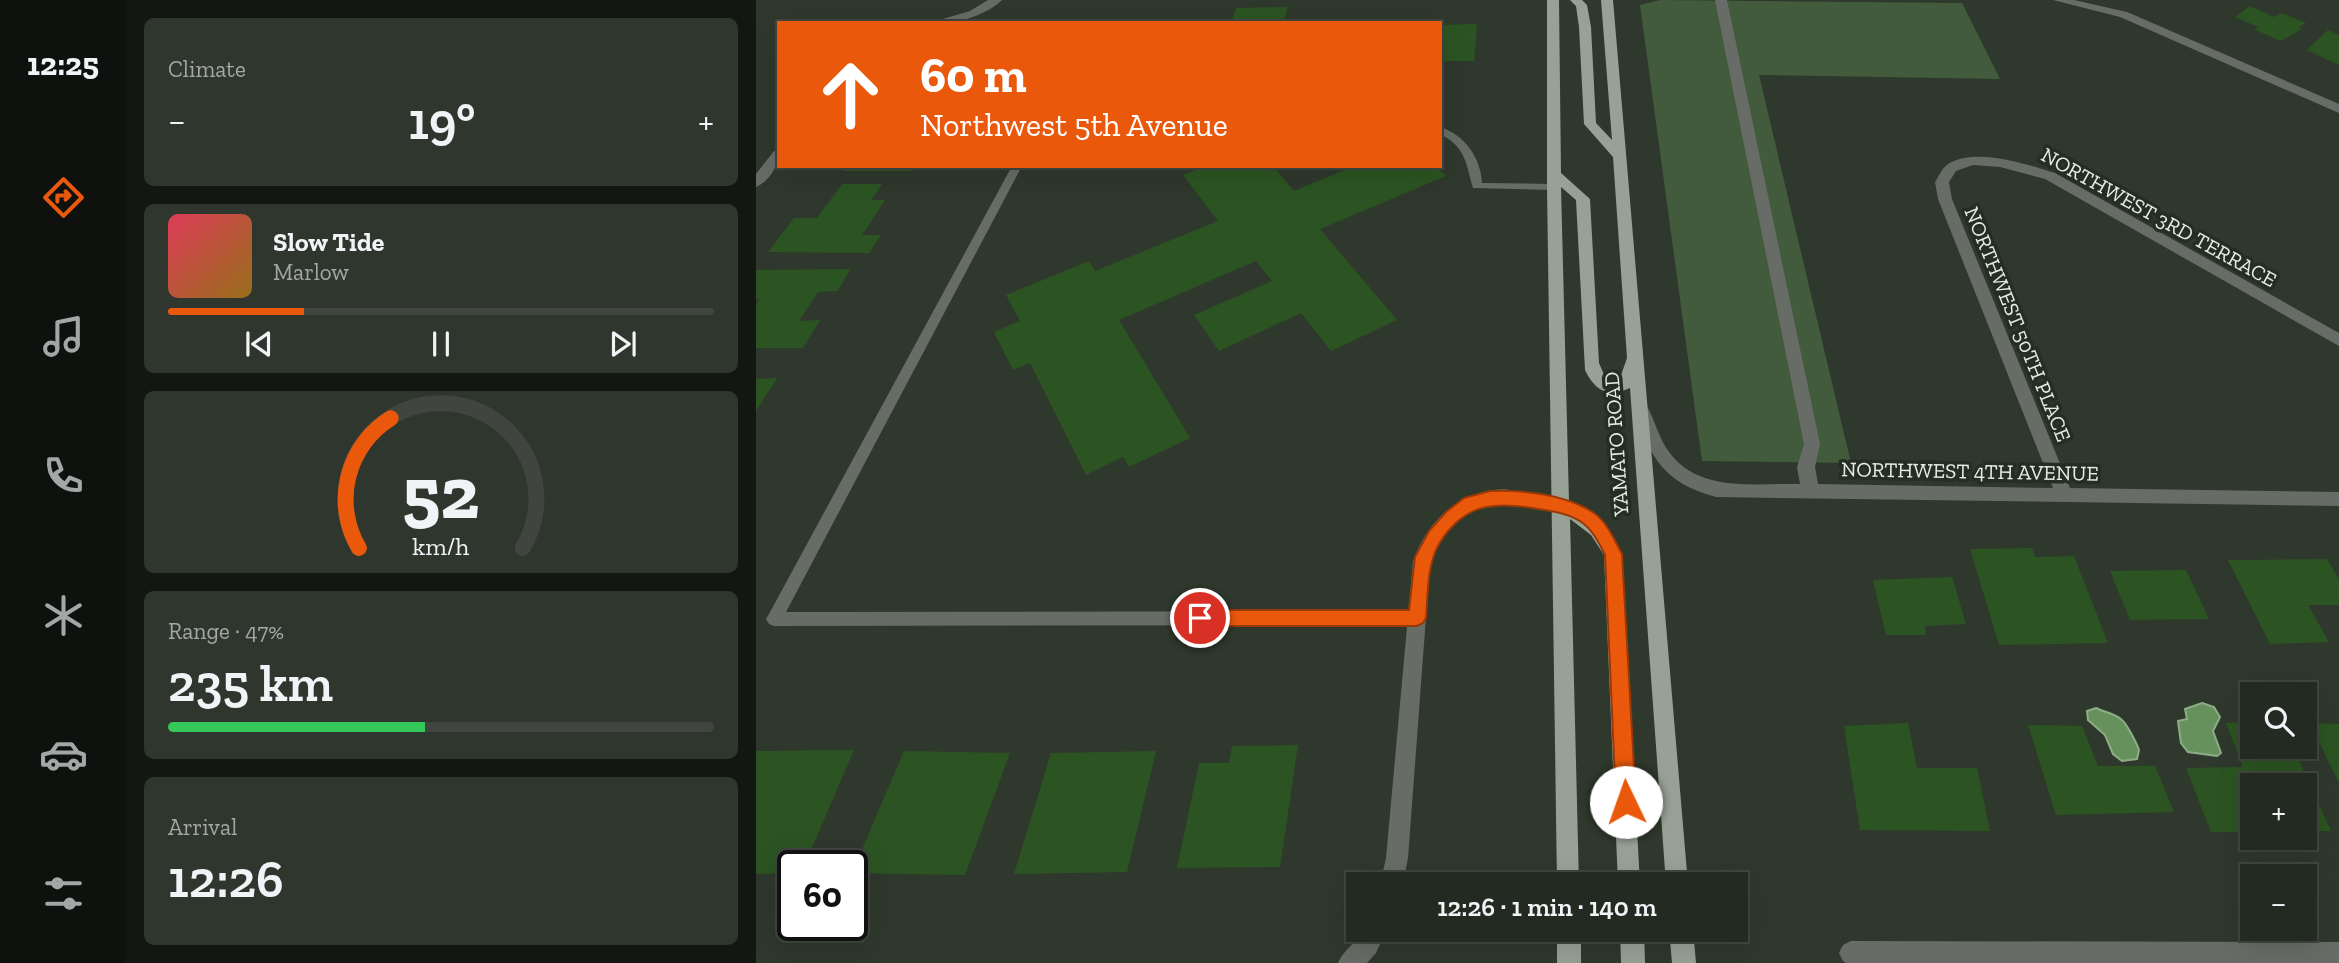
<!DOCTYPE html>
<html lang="en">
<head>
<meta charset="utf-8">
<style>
	:root { --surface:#232a21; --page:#2f362e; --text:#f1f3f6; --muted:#a3a7a5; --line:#40463f; --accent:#ea580c }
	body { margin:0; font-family:"Zilla Slab",serif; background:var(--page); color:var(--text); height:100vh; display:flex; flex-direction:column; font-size:26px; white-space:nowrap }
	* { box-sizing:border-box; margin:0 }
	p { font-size:23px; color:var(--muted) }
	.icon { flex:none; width:38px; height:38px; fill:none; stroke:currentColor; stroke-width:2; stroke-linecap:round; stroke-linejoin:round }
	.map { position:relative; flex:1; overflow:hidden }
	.side { display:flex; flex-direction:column; gap:18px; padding:18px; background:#131712; width:630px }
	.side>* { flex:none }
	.hud { position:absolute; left:21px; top:21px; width:665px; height:147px; border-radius:0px; box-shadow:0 7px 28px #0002,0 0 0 2px var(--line); background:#ea580c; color:#fff; overflow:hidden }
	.controls { position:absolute; left:1484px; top:682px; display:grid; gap:14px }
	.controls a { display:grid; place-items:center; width:77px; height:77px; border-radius:0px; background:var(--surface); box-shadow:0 7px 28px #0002,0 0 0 2px var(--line); font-size:35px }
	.speed { position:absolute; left:21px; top:850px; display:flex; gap:14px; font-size:35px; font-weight:700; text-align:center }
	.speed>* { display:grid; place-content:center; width:91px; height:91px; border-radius:50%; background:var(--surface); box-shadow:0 7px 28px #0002,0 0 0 2px var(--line); line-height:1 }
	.speed .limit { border:4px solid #111; border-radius:10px; background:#fff; color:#111 }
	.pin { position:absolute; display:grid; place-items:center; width:60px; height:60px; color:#fff; margin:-30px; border:4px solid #fff; border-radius:50%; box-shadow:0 2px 7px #0007 }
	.me { position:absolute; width:77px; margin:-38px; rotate:357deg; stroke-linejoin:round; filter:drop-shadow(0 0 5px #0008) }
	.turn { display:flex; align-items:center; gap:24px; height:147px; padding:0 28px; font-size:32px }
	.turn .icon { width:91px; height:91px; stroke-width:2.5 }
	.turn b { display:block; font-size:49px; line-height:60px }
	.big { font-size:52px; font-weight:600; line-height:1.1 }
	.side .tile { flex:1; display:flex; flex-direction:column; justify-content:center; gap:10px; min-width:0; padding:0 24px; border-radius:10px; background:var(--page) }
	.side .dial { align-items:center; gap:0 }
	.dial svg { height:182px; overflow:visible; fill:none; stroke:var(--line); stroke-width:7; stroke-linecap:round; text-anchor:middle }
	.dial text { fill:var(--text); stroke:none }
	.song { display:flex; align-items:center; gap:21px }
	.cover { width:84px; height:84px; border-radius:10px; background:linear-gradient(135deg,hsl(350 70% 55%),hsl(40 70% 35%)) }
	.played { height:7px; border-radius:4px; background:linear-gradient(90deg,var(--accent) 25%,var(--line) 25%) }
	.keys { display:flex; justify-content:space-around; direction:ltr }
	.heat { display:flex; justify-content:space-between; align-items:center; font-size:38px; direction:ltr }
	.charge { height:10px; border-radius:5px; background:linear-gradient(90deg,#34c759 47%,var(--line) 0) }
	.trip { position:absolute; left:590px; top:872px; width:402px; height:70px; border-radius:0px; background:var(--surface); box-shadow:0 7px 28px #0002,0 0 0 2px var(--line); font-weight:600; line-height:70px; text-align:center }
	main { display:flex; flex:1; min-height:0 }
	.dock { display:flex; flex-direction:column; width:126px; justify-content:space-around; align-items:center; background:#0e110d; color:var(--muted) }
	.dock .icon { width:49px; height:49px }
	.dock .active { color:var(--accent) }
	.dock b { font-size:32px; color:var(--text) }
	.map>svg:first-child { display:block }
	.green { fill:#425b3c }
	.water { fill:#66915d; stroke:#8dad86; stroke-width:2 }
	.building { fill:#2c5422 }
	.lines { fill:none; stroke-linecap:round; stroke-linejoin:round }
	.lane { fill:#676c66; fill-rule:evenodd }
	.street { fill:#676c66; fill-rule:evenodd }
	.primary { fill:#98a196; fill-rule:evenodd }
	.route { fill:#ea580c; stroke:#983908; stroke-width:2 }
	.labels { text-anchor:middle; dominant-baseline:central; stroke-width:7; stroke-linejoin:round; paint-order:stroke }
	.street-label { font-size:21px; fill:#e7ede6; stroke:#252e23 }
</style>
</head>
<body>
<main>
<nav class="dock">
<b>12:25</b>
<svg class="icon active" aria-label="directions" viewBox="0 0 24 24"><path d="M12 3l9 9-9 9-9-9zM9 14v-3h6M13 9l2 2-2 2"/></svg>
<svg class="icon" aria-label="music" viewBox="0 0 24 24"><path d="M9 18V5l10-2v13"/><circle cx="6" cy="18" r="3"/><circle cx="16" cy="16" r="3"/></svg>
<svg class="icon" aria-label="phone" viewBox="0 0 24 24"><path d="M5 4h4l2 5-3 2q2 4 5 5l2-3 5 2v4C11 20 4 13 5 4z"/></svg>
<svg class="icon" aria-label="climate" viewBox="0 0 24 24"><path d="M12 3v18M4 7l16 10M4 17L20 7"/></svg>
<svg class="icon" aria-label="car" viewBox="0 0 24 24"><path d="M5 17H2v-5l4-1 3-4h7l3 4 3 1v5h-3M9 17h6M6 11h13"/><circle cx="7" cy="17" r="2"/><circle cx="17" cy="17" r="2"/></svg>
<svg class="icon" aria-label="filters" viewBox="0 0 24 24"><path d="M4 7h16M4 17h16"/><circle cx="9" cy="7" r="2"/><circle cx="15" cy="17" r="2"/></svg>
</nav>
<section class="side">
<div class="tile"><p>Climate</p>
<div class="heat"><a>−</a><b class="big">19°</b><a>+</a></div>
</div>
<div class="tile">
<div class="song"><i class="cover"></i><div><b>Slow Tide</b><p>Marlow</p></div></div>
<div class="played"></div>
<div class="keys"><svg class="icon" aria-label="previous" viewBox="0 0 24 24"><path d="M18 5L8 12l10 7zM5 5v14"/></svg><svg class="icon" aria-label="pause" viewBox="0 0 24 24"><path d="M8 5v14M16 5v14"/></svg><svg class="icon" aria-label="next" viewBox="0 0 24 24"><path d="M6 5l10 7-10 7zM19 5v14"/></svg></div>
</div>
<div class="tile dial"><svg viewBox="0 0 100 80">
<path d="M14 69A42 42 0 1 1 86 69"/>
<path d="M14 69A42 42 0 0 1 28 12" stroke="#ea580c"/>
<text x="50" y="56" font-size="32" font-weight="700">52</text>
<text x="50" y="72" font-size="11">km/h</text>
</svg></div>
<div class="tile"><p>Range · 47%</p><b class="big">235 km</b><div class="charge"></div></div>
<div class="tile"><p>Arrival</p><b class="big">12:26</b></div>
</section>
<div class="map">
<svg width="1583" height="963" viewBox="0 0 1583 963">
	<rect width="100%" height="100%" fill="#2f382c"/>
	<path class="green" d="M 904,0 L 1206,3 L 1244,79 L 1003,75 L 1095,463 L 946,461 L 884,5 Z"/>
	<g class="water">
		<path d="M 1446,703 L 1458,707 L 1464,717 L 1457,731 L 1465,753 L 1461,756 L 1432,752 L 1425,743 L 1422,721 L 1431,719 L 1429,709 Z"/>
		<path d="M 1340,708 C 1348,712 1360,714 1366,720 C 1371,724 1381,744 1383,750 L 1381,759 L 1366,761 L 1357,754 L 1349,735 L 1332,720 L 1331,711 Z"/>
	</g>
	<g class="building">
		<path d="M 1494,6 L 1518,17 L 1525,13 L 1550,23 L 1543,27 L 1546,29 L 1525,41 L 1499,30 L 1502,27 L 1479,17 Z"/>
		<path d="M 532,7 L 527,23 L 475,23 L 480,8 Z"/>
		<path d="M 721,24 L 718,61 L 684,61 L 684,25 Z"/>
		<path d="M 1572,30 L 1583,35 L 1583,65 L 1551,50 Z"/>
		<path d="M 90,166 L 160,166 L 157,171 L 87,171 Z"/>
		<path d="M 449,166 L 517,166 L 538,191 L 598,166 L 680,166 L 690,176 L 564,229 L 641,320 L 575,351 L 545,313 L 463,351 L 438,315 L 516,281 L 500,261 L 363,320 L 434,438 L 373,467 L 367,457 L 330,475 L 274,363 L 257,370 L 238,332 L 264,321 L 250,295 L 333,261 L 339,271 L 462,221 L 427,175 Z"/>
		<path d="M 86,184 L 126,184 L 115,200 L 129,200 L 106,235 L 125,235 L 113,253 L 12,252 L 38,218 L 61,218 Z"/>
		<path d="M 95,269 L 81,291 L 62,292 L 43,321 L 64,320 L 47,348 L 0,348 L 0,304 L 4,299 L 0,299 L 0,270 Z"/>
		<path d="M 21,378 L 0,411 L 0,379 Z"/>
		<path d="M 1276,548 L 1279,557 L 1318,556 L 1352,643 L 1243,645 L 1214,549 Z"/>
		<path d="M 1571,559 L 1583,579 L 1583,605 L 1552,605 L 1573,642 L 1514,644 L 1472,560 Z"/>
		<path d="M 1430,570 L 1453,619 L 1374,620 L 1354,571 Z"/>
		<path d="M 1196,577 L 1210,624 L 1169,626 L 1170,635 L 1130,635 L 1117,580 Z"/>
		<path d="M 1496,722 L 1496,747 L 1537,747 L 1575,831 L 1549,831 L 1549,786 L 1496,786 L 1496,832 L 1455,832 L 1430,768 L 1487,767 L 1470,723 Z"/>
		<path d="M 1152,723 L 1161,768 L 1221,768 L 1234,831 L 1104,830 L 1088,726 Z"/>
		<path d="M 1554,723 L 1583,724 L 1583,783 Z"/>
		<path d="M 1272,725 L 1326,726 L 1342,766 L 1399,766 L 1418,812 L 1300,815 Z"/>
		<path d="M 542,745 L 524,867 L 421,868 L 443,763 L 473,763 L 476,746 Z"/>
		<path d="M 98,750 L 48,866 L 37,866 L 37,873 L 0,874 L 0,751 Z"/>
		<path d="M 148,751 L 254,753 L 209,875 L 96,873 Z"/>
		<path d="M 400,751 L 371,872 L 258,874 L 295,753 Z"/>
	</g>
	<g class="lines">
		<g class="lane">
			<path d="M 684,127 C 708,134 725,158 726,183 L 798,184 L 803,187 L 798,190 L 717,188 C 710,164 710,147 684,134 Z"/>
			<path d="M 256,166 L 266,166 L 30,612 L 661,611 L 666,613 L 669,618 L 666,623 L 661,625 L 18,626 L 13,624 L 10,619 L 13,614 Z"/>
		</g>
		<g class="street">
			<path d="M 232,0 L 246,0 C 225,19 199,23 173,23 L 214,11 Z"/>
			<path d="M 959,0 L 971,0 L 1064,444 L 1059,467 L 1062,484 L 1297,488 L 1182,199 L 1179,182 C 1183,176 1186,168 1192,164 C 1218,147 1271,164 1299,173 L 1583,333 L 1583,346 L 1289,179 L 1244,167 L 1217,165 L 1200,171 L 1193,182 L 1196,199 L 1314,488 L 1583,492 L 1583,506 L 960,497 C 908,483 896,459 877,411 L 879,406 L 891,406 C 898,419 902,434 909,446 C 938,494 996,483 1044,484 L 1041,467 L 1048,444 Z"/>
			<path d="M 1297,0 L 1318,0 L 1371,12 L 1583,104 L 1583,113 L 1364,17 Z"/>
			<path d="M 23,150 C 23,165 14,181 0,187 L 0,174 L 18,151 Z"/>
			<path d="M 748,489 L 804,499 L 810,501 L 813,506 L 810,511 L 804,513 C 761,503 724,493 692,532 C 681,546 675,560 673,577 L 652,858 L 647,884 L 624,884 L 630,858 L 657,561 C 672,520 703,491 748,489 Z"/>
			<path d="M 607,929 L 631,929 L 620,953 L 611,963 L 582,963 C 588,949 601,943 607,929 Z"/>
			<path d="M 1095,941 L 1583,942 L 1583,963 L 1090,963 L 1087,961 L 1083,953 L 1087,945 Z"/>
		</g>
		<g class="primary">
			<path d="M 791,0 L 803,0 L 805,173 L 834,199 L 843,363 L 849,377 L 857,381 L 864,378 L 871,358 L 857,157 L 828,124 L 823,27 L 820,6 L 814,0 L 826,0 L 831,5 L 835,27 L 840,123 L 856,140 L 845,0 L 857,0 L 932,884 L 910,884 L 874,388 C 852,398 839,391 829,370 L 820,200 L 805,187 L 813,502 L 843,519 L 866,554 L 884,884 L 862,884 L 848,555 L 835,535 L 814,519 L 823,884 L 801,884 L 791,187 Z"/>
			<rect x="801" y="929" width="24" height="34"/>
			<path d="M 864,929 L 888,929 L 889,963 L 865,963 Z"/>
			<path d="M 913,929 L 937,929 L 940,963 L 916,963 Z"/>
		</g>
	</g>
	<path class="route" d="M 734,491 C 767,490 810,494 838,513 C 851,522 859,541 866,554 L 880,802 L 877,809 L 870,812 L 863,809 L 860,802 L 849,555 C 844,544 837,531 828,524 C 816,514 796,511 782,509 C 739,501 708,503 683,544 C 671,565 672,593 670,618 L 667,623 L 661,626 L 444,626 L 437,624 L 435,618 L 437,612 L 444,610 L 653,610 L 659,557 L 673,531 L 690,512 L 708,498 Z"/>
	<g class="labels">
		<g class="street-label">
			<text transform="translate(1403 217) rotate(29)">NORTHWEST 3RD TERRACE</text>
			<text transform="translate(1262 324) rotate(68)">NORTHWEST 50TH PLACE</text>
			<text transform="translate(860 444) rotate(-94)">YAMATO ROAD</text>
			<text transform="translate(1214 471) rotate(1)">NORTHWEST 4TH AVENUE</text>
		</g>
	</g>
</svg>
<div class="controls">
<a><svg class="icon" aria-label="search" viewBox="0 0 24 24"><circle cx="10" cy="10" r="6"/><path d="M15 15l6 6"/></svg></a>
<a>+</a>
<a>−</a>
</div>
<div class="speed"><div class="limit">60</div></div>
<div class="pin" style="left:444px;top:618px;background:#d93025"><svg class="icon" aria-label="arrive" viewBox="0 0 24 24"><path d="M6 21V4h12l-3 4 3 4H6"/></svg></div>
<svg class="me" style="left:870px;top:802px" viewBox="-20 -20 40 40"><circle r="19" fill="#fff"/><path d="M0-13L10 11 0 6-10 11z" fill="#ea580c"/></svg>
<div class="trip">12:26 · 1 min · 140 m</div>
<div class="hud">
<div class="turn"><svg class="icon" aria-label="ahead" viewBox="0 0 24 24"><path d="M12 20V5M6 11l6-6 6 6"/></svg><div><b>60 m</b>Northwest 5th Avenue</div></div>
</div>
</div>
</main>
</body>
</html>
